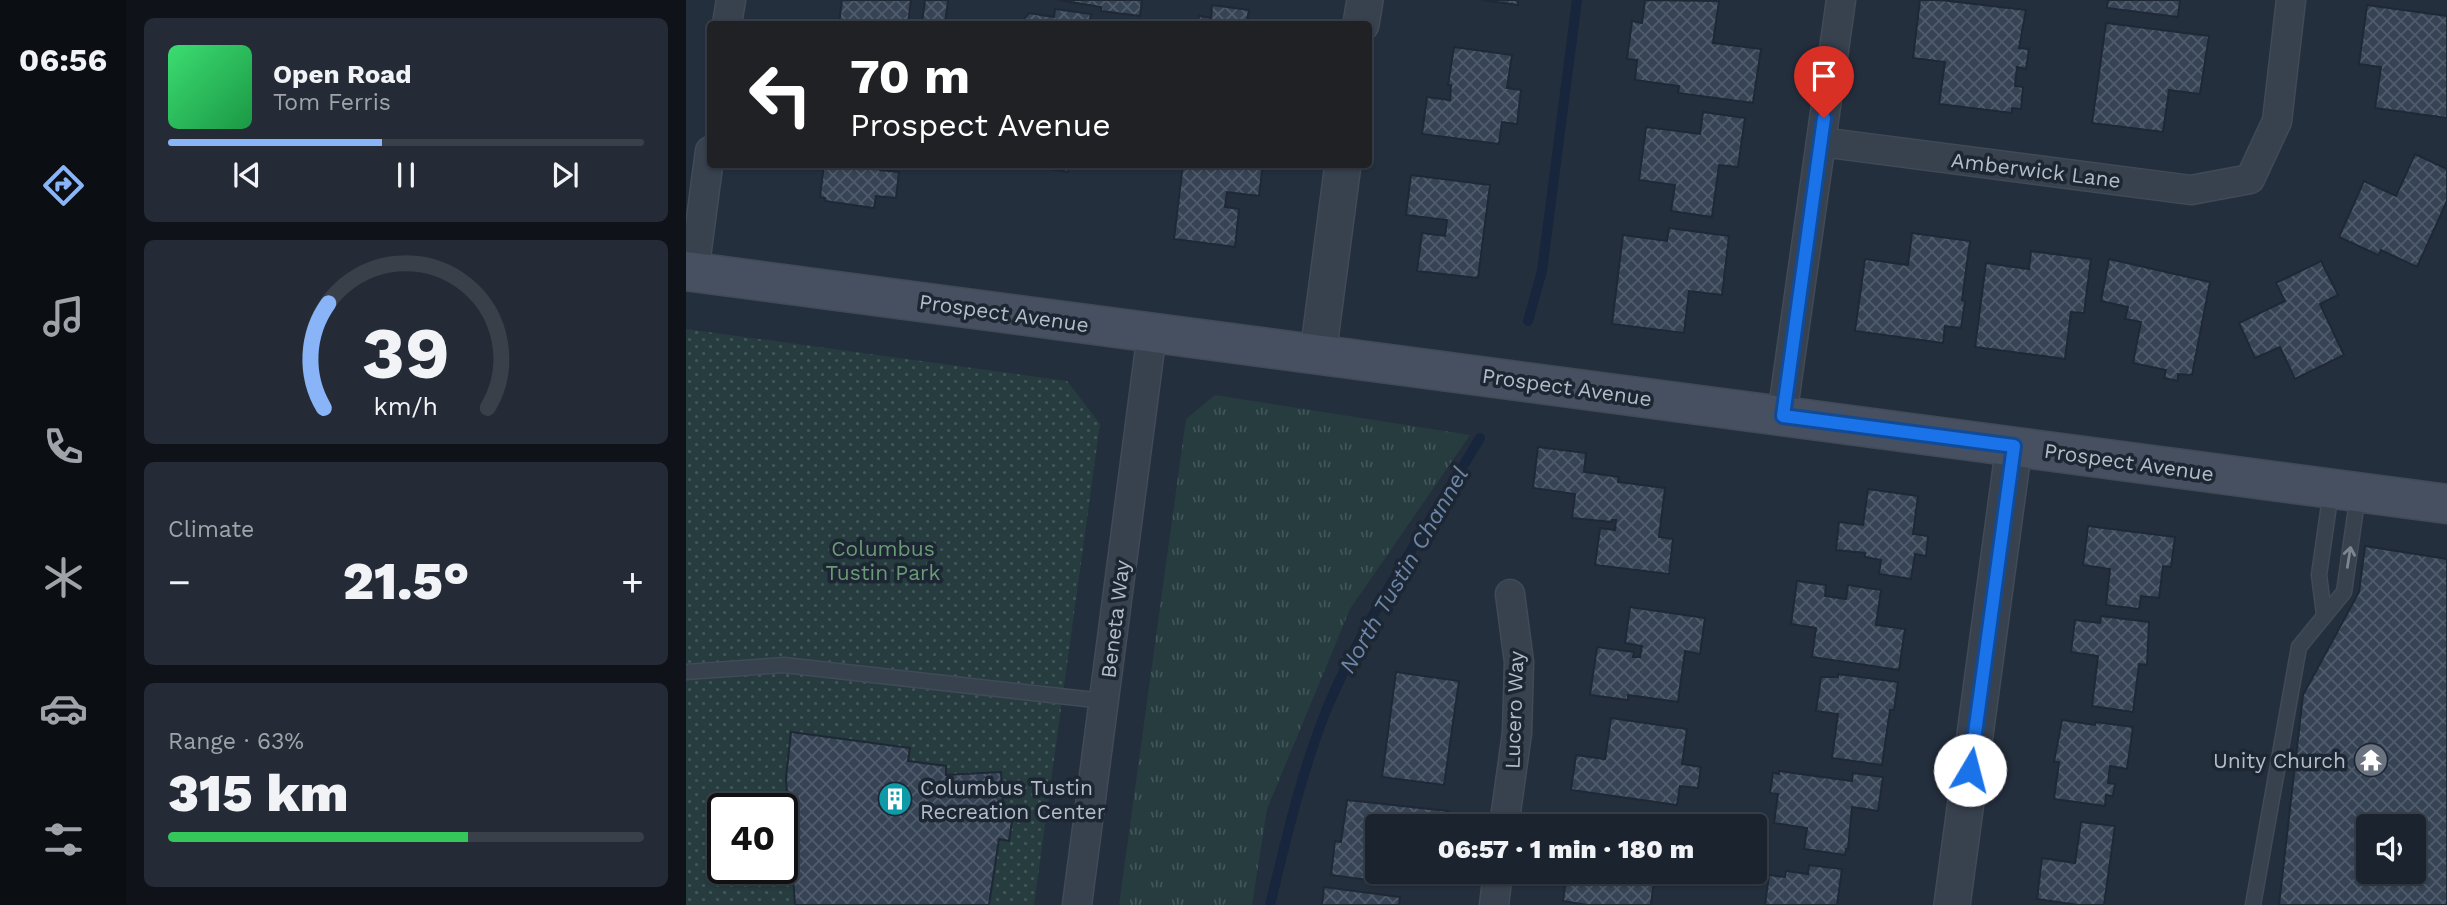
<!DOCTYPE html>
<html lang="en">
<head>
<meta charset="utf-8">
<style>
	:root { --surface:#1b232e; --page:#242b36; --text:#f1f3f6; --muted:#a0a4aa; --line:#39404a; --accent:#8ab4f8 }
	body { margin:0; font-family:"Work Sans",sans-serif; background:var(--page); color:var(--text); height:100vh; display:flex; flex-direction:column; font-size:26px; white-space:nowrap }
	* { box-sizing:border-box; margin:0 }
	p { font-size:23px; color:var(--muted) }
	.icon { flex:none; width:38px; height:38px; fill:none; stroke:currentColor; stroke-width:2; stroke-linecap:round; stroke-linejoin:round }
	.map { position:relative; flex:1; overflow:hidden }
	.sheet { display:flex; flex-direction:column; gap:18px; padding:18px; background:#0f1319; width:560px }
	.sheet>* { flex:none }
	.top-card { position:absolute; left:21px; top:21px; width:665px; height:147px; border-radius:7px; box-shadow:0 2px 5px #0004,0 0 0 2px var(--line); background:#202124; color:#fff; overflow:hidden }
	.buttons { position:absolute; left:1670px; top:814px; display:grid; gap:14px }
	.buttons a { display:grid; place-items:center; width:70px; height:70px; border-radius:7px; background:var(--surface); box-shadow:0 2px 5px #0004,0 0 0 2px var(--line); font-size:35px }
	.speed { position:absolute; left:21px; top:793px; display:flex; gap:14px; font-size:35px; font-weight:700; text-align:center }
	.speed>* { display:grid; place-content:center; width:91px; height:91px; border-radius:50%; background:var(--surface); box-shadow:0 2px 5px #0004,0 0 0 2px var(--line); line-height:1 }
	.speed .limit { border:4px solid #111; border-radius:10px; background:#fff; color:#111 }
	.pin { position:absolute; display:grid; place-items:center; width:60px; height:60px; color:#fff; margin:-72px -30px; border-radius:50% 50% 50% 0; rotate:-45deg; box-shadow:0 0 7px #0007 }
	.pin .icon { rotate:45deg }
	.me { position:absolute; width:77px; margin:-38px; rotate:8deg; stroke-linejoin:round; filter:drop-shadow(0 0 5px #0008) }
	.turn { display:flex; align-items:center; gap:24px; height:147px; padding:0 28px; font-size:32px }
	.turn .icon { width:91px; height:91px; stroke-width:2.5 }
	.turn b { display:block; font-size:49px; line-height:60px }
	.big { font-size:52px; font-weight:800; line-height:1.1 }
	.sheet .widget { flex:1; display:flex; flex-direction:column; justify-content:center; gap:10px; min-width:0; padding:0 24px; border-radius:10px; background:var(--page) }
	.sheet .dial { align-items:center; gap:0 }
	.dial svg { height:182px; overflow:visible; fill:none; stroke:var(--line); stroke-width:7; stroke-linecap:round; text-anchor:middle }
	.dial text { fill:var(--text); stroke:none }
	.song { display:flex; align-items:center; gap:21px }
	.cover { width:84px; height:84px; border-radius:10px; background:linear-gradient(135deg,hsl(140 70% 55%),hsl(140 70% 35%)) }
	.played { height:7px; border-radius:4px; background:linear-gradient(90deg,var(--accent) 45%,var(--line) 45%) }
	.keys { display:flex; justify-content:space-around; direction:ltr }
	.heat { display:flex; justify-content:space-between; align-items:center; font-size:38px; direction:ltr }
	.charge { height:10px; border-radius:5px; background:linear-gradient(90deg,#34c759 63%,var(--line) 0) }
	.trip { position:absolute; left:679px; top:814px; width:402px; height:70px; border-radius:7px; background:var(--surface); box-shadow:0 2px 5px #0004,0 0 0 2px var(--line); font-weight:800; line-height:70px; text-align:center }
	main { display:flex; flex:1; min-height:0 }
	.tab-bar { display:flex; flex-direction:column; width:126px; justify-content:space-around; align-items:center; background:#0b0e12; color:var(--muted) }
	.tab-bar .icon { width:49px; height:49px }
	.tab-bar .on { color:var(--accent) }
	.tab-bar b { font-size:32px; color:var(--text) }
	.map>svg:first-child { display:block }
	.grass { fill:url(#grass-tufts) }
	.park { fill:url(#park-dots); fill-rule:evenodd }
	.lines { fill:none; stroke-linecap:round; stroke-linejoin:round }
	.stream { stroke:#17263c; stroke-width:10 }
	.building { fill:url(#building-cross-hatch); stroke:#1f2835; stroke-width:2; fill-rule:evenodd }
	.service-casing { stroke:#414a57; stroke-width:17 }
	.minor-casing { stroke:#414a57; stroke-width:31 }
	.tertiary-casing { stroke:#414a57; stroke-width:38 }
	.secondary-casing { stroke:#414a57; stroke-width:41 }
	.service { stroke:#38414e; stroke-width:14 }
	.minor { stroke:#38414e; stroke-width:28 }
	.tertiary { stroke:#38414e; stroke-width:35 }
	.secondary { stroke:#465061; stroke-width:38 }
	.oneway { stroke:#7c8592 }
	.route-casing { stroke:#114b97; stroke-width:18 }
	.route { stroke:#1a73e8; stroke-width:12 }
	.labels { text-anchor:middle; dominant-baseline:central; stroke-width:7; stroke-linejoin:round; paint-order:stroke }
	.street-label { font-size:21px; fill:#b4bcc9; stroke:#1d2633 }
	.park-label { font-size:21px; fill:#6b9a76; stroke:#1d2633 }
	.poi-label { font-size:21px; fill:#b4bcc9; stroke:#1d2633; text-anchor:end }
	.water-label { font-size:23px; font-style:italic; fill:#6d86a8; stroke:#1d2633 }
</style>
</head>
<body>
<main>
<nav class="tab-bar">
<b>06:56</b>
<svg class="icon on" aria-label="directions" viewBox="0 0 24 24"><path d="M12 3l9 9-9 9-9-9zM9 14v-3h6M13 9l2 2-2 2"/></svg>
<svg class="icon" aria-label="music" viewBox="0 0 24 24"><path d="M9 18V5l10-2v13"/><circle cx="6" cy="18" r="3"/><circle cx="16" cy="16" r="3"/></svg>
<svg class="icon" aria-label="phone" viewBox="0 0 24 24"><path d="M5 4h4l2 5-3 2q2 4 5 5l2-3 5 2v4C11 20 4 13 5 4z"/></svg>
<svg class="icon" aria-label="climate" viewBox="0 0 24 24"><path d="M12 3v18M4 7l16 10M4 17L20 7"/></svg>
<svg class="icon" aria-label="car" viewBox="0 0 24 24"><path d="M5 17H2v-5l4-1 3-4h7l3 4 3 1v5h-3M9 17h6M6 11h13"/><circle cx="7" cy="17" r="2"/><circle cx="17" cy="17" r="2"/></svg>
<svg class="icon" aria-label="filters" viewBox="0 0 24 24"><path d="M4 7h16M4 17h16"/><circle cx="9" cy="7" r="2"/><circle cx="15" cy="17" r="2"/></svg>
</nav>
<section class="sheet">
<div class="widget">
<div class="song"><i class="cover"></i><div><b>Open Road</b><p>Tom Ferris</p></div></div>
<div class="played"></div>
<div class="keys"><svg class="icon" aria-label="previous" viewBox="0 0 24 24"><path d="M18 5L8 12l10 7zM5 5v14"/></svg><svg class="icon" aria-label="pause" viewBox="0 0 24 24"><path d="M8 5v14M16 5v14"/></svg><svg class="icon" aria-label="next" viewBox="0 0 24 24"><path d="M6 5l10 7-10 7zM19 5v14"/></svg></div>
</div>
<div class="widget dial"><svg viewBox="0 0 100 80">
<path d="M14 69A42 42 0 1 1 86 69"/>
<path d="M14 69A42 42 0 0 1 16 23" stroke="#8ab4f8"/>
<text x="50" y="56" font-size="32" font-weight="700">39</text>
<text x="50" y="72" font-size="11">km/h</text>
</svg></div>
<div class="widget"><p>Climate</p>
<div class="heat"><a>−</a><b class="big">21.5°</b><a>+</a></div>
</div>
<div class="widget"><p>Range · 63%</p><b class="big">315 km</b><div class="charge"></div></div>
</section>
<div class="map">
<svg width="1761" height="905" viewBox="0 0 1761 905">
	<defs>
		<pattern id="grass-tufts" width="24" height="20" patternUnits="userSpaceOnUse" patternTransform="scale(1.75)"><rect width="24" height="20" fill="#263c3f"/><path d="M3 7l-1-3M5 7V3M7 7l1-3M15 17l-1-3M17 17v-4M19 17l1-3" fill="none" stroke="#435659"/></pattern>
		<pattern id="park-dots" width="8" height="8" patternUnits="userSpaceOnUse" patternTransform="scale(1.75)"><rect width="8" height="8" fill="#263c3f"/><path d="M2 2h.1M6 6h.1" fill="none" stroke="#435659" stroke-width="1.8" stroke-linecap="round"/></pattern>
		<pattern id="building-cross-hatch" width="8" height="8" patternUnits="userSpaceOnUse" patternTransform="scale(1.75)"><rect width="8" height="8" fill="#364354"/><path d="M0 0l8 8M0 8l8-8" fill="none" stroke="#515c6b"/></pattern>
	</defs>
	<rect width="100%" height="100%" fill="#242f3e"/>
	<path class="grass" d="M 529,395 L 784,435 L 664,609 L 581,809 L 566,905 L 433,905 L 500,419 Z"/>
	<path class="park" d="M 0,329 L 381,381 L 414,424 L 348,905 L 0,905 ZM 37,808 L 96,808 L 96,868 L 37,868 Z"/>
	<g class="lines">
		<g class="stream">
			<path d="M 842,321 L 856,271 L 891,0"/>
			<path d="M 584,905 C 600,840 615,773 640,711 C 680,615 741,527 794,438"/>
		</g>
	</g>
	<g class="building">
		<path d="M 156,0 L 225,0 L 222,24 L 153,24 Z"/>
		<path d="M 239,0 L 262,0 L 259,24 L 236,22 Z"/>
		<path d="M 372,0 L 456,0 L 454,16 L 415,11 L 415,7 Z"/>
		<path d="M 797,0 L 832,0 L 832,5 Z"/>
		<path d="M 959,0 L 1033,1 L 1027,43 L 1075,49 L 1067,103 L 992,93 L 993,86 L 949,80 L 951,60 L 941,59 L 946,21 L 956,23 Z"/>
		<path d="M 1234,0 L 1254,0 L 1340,10 L 1333,48 L 1343,49 L 1340,69 L 1331,67 L 1329,86 L 1337,87 L 1335,109 L 1326,108 L 1326,113 L 1253,104 L 1259,62 L 1227,58 Z"/>
		<path d="M 1422,0 L 1494,0 L 1492,17 L 1421,8 Z"/>
		<path d="M 526,5 L 563,10 L 561,20 L 580,23 L 580,24 L 512,24 L 513,16 L 525,18 Z"/>
		<path d="M 1681,5 L 1761,16 L 1761,118 L 1689,108 L 1695,67 L 1673,64 Z"/>
		<path d="M 369,9 L 405,14 L 403,24 L 335,24 L 343,13 L 368,17 Z"/>
		<path d="M 1420,23 L 1523,36 L 1514,94 L 1483,90 L 1477,132 L 1406,123 Z"/>
		<path d="M 768,47 L 826,55 L 821,88 L 835,90 L 831,124 L 816,122 L 813,144 L 736,134 L 741,97 L 764,100 L 765,85 L 762,85 Z"/>
		<path d="M 1017,112 L 1059,118 L 1052,167 L 1033,165 L 1026,217 L 985,211 L 989,185 L 953,180 L 960,127 L 1014,134 Z"/>
		<path d="M 1729,154 L 1761,169 L 1761,201 L 1731,267 L 1695,250 L 1692,255 L 1653,237 L 1678,181 L 1710,196 Z"/>
		<path d="M 138,164 L 195,164 L 194,170 L 213,172 L 210,198 L 190,196 L 188,208 L 139,201 L 139,198 L 134,197 Z"/>
		<path d="M 338,164 L 383,164 L 382,172 Z"/>
		<path d="M 497,164 L 577,164 L 573,196 L 541,192 L 539,207 L 553,209 L 549,247 L 488,239 Z"/>
		<path d="M 725,175 L 804,185 L 792,278 L 731,271 L 736,233 L 759,236 L 761,220 L 720,215 Z"/>
		<path d="M 983,228 L 1043,236 L 1036,295 L 1003,291 L 998,333 L 926,324 L 937,235 L 981,241 Z"/>
		<path d="M 1226,233 L 1284,241 L 1276,300 L 1279,301 L 1275,328 L 1259,326 L 1257,343 L 1169,331 L 1179,259 L 1222,265 Z"/>
		<path d="M 1345,251 L 1405,259 L 1398,313 L 1385,312 L 1379,359 L 1289,347 L 1300,263 L 1343,269 Z"/>
		<path d="M 1423,259 L 1524,282 L 1506,375 L 1492,374 L 1492,381 L 1478,378 L 1480,370 L 1447,363 L 1455,322 L 1439,319 L 1442,307 L 1415,301 Z"/>
		<path d="M 1635,261 L 1652,295 L 1634,304 L 1658,355 L 1609,379 L 1594,347 L 1569,358 L 1553,323 L 1599,301 L 1590,283 Z"/>
		<path d="M 852,447 L 900,453 L 898,472 L 933,477 L 932,482 L 979,488 L 973,537 L 987,539 L 983,574 L 909,565 L 914,528 L 929,530 L 930,520 L 926,520 L 926,522 L 886,518 L 889,494 L 847,488 Z"/>
		<path d="M 1182,489 L 1232,496 L 1227,534 L 1242,536 L 1240,556 L 1229,554 L 1225,579 L 1193,574 L 1195,560 L 1179,557 L 1179,553 L 1150,550 L 1153,522 L 1177,525 Z"/>
		<path d="M 1402,526 L 1489,537 L 1485,567 L 1477,566 L 1473,598 L 1455,596 L 1453,609 L 1420,605 L 1424,569 L 1397,565 Z"/>
		<path d="M 1679,546 L 1761,559 L 1761,905 L 1593,905 L 1617,695 L 1673,592 ZM 1682,826 L 1727,826 L 1727,872 L 1682,872 Z"/>
		<path d="M 1111,581 L 1140,585 L 1139,596 L 1160,599 L 1162,585 L 1195,590 L 1190,625 L 1219,629 L 1213,670 L 1126,657 L 1130,628 L 1105,624 Z"/>
		<path d="M 944,607 L 1019,618 L 1014,654 L 999,651 L 992,702 L 942,695 L 942,700 L 904,695 L 911,647 L 948,652 L 947,657 L 954,657 L 956,646 L 939,643 Z"/>
		<path d="M 1415,616 L 1463,622 L 1461,665 L 1453,664 L 1447,712 L 1406,706 L 1412,656 L 1385,652 L 1389,620 L 1414,623 Z"/>
		<path d="M 710,672 L 773,681 L 758,785 L 696,777 Z"/>
		<path d="M 1152,674 L 1212,682 L 1208,710 L 1204,710 L 1196,765 L 1146,758 L 1152,714 L 1130,711 L 1135,677 L 1152,677 Z"/>
		<path d="M 925,718 L 1001,729 L 996,764 L 1015,767 L 1012,788 L 994,786 L 991,805 L 885,790 L 890,755 L 919,759 Z"/>
		<path d="M 1376,720 L 1409,725 L 1410,722 L 1447,727 L 1441,769 L 1424,766 L 1422,783 L 1429,784 L 1427,796 L 1420,795 L 1419,806 L 1368,799 L 1373,762 L 1368,762 Z"/>
		<path d="M 105,732 L 224,748 L 222,761 L 260,766 L 260,775 L 315,772 L 318,820 L 326,821 L 323,841 L 313,839 L 303,905 L 109,905 L 100,778 Z"/>
		<path d="M 1093,771 L 1166,781 L 1167,773 L 1197,777 L 1192,811 L 1166,807 L 1162,849 L 1160,849 L 1159,855 L 1118,849 L 1121,828 L 1088,823 L 1092,794 L 1084,793 L 1087,773 L 1093,774 Z"/>
		<path d="M 661,800 L 762,811 L 760,826 L 691,826 L 691,872 L 725,872 L 724,875 L 720,875 L 719,885 L 645,875 L 649,841 L 655,842 Z"/>
		<path d="M 917,813 L 991,824 L 991,826 L 915,826 Z"/>
		<path d="M 1395,822 L 1429,826 L 1418,905 L 1392,905 L 1351,899 L 1356,858 L 1389,863 Z"/>
		<path d="M 1123,865 L 1156,869 L 1151,905 L 1079,905 L 1083,875 L 1099,877 L 1100,871 L 1122,874 Z"/>
		<path d="M 881,872 L 969,872 L 965,905 L 901,905 L 877,901 Z"/>
		<path d="M 638,887 L 714,897 L 713,905 L 636,905 Z"/>
	</g>
	<g class="lines">
		<g class="service-casing">
			<g id="service">
				<path d="M 1638,614 L 1633,575 L 1645,491"/>
				<path d="M 0,672 L 98,665 L 418,701"/>
				<path d="M 1567,905 L 1613,647 L 1658,592 L 1672,494"/>
			</g>
		</g>
		<g class="minor-casing">
			<g id="minor">
				<path d="M 41,24 L 45,0"/>
				<path d="M 1135,142 L 1505,190 L 1564,179 L 1591,121 L 1605,0"/>
				<path d="M 8,272 L 24,151"/>
				<path d="M 1096,416 L 1155,0"/>
				<path d="M 818,826 L 831,733 L 833,662 L 824,594"/>
				<path d="M 391,905 L 466,333"/>
				<path d="M 808,905 L 812,872"/>
			</g>
		</g>
		<g class="tertiary-casing">
			<g id="tertiary">
				<path d="M 675,24 L 679,0"/>
				<path d="M 632,354 L 657,164"/>
				<path d="M 1266,905 L 1328,446"/>
			</g>
		</g>
		<g class="secondary-casing">
			<path id="secondary" d="M 0,271 L 1761,504"/>
		</g>
		<use href="#service" class="service"/>
		<use href="#minor" class="minor"/>
		<use href="#tertiary" class="tertiary"/>
		<use href="#secondary" class="secondary"/>
	</g>
	<defs><path id="oneway-shaft" d="M-6 0H5M1.5-3L5.5 0L1.5 3" fill="none" stroke-width="1.6" stroke-linecap="round" stroke-linejoin="round" transform="scale(1.75)"/></defs>
	<use class="oneway" href="#oneway-shaft" transform="translate(1663 557) rotate(-81)"/>
	<g class="lines">
		<g class="route-casing">
			<path id="route" d="M 1138,118 L 1097,416 L 1328,446 L 1284,770"/>
		</g>
		<use href="#route" class="route"/>
	</g>
	<defs>
		<g id="temple-disc" transform="scale(1.75)"><circle r="9.5" fill="#6b7280" stroke="#1d2633"/><path d="M0-6L5-2H3V0L6.5 2.5H4V6H1.5V3h-3V6H-4V2.5H-6.5L-3 0V-2H-5Z" fill="#fff"/></g>
		<g id="building-disc" transform="scale(1.75)"><circle r="9.5" fill="#0f9aa8" stroke="#1d2633"/><path d="M-4-6H4V6H1V3H-1V6H-4ZM-2.5-4.3h1.7v1.8h-1.7ZM.8-4.3h1.7v1.8H.8ZM-2.5-1h1.7V.8h-1.7ZM.8-1h1.7V.8H.8Z" fill="#fff"/></g>
	</defs>
	<g fill-rule="evenodd">
		<use href="#temple-disc" x="1685" y="760"/>
		<use href="#building-disc" x="209" y="799"/>
	</g>
	<g class="labels">
		<g class="street-label">
			<text transform="translate(1350 170) rotate(7)">Amberwick Lane</text>
			<text transform="translate(318 313) rotate(8)">Prospect Avenue</text>
			<text transform="translate(881 387) rotate(8)">Prospect Avenue</text>
			<text transform="translate(1443 462) rotate(8)">Prospect Avenue</text>
			<text transform="translate(429 619) rotate(-83)">Beneta Way</text>
			<text transform="translate(828 710) rotate(-88)">Lucero Way</text>
		</g>
		<g class="park-label">
			<text x="197" y="548">Columbus<tspan x="197" dy="24">Tustin Park</tspan></text>
		</g>
		<g class="poi-label">
			<text x="1660" y="760">Unity Church</text>
			<text x="234" y="787" text-anchor="start">Columbus Tustin<tspan x="234" dy="24">Recreation Center</tspan></text>
		</g>
		<g class="water-label">
			<text transform="translate(718 570) rotate(-60)">North Tustin Channel</text>
		</g>
	</g>
</svg>
<div class="buttons">
<a><svg class="icon" aria-label="sound" viewBox="0 0 24 24"><path d="M4 9h4l5-4v14l-5-4H4zM17 9q2 3 0 6"/></svg></a>
</div>
<div class="speed"><div class="limit">40</div></div>
<div class="pin" style="left:1138px;top:118px;background:#d93025"><svg class="icon" aria-label="arrive" viewBox="0 0 24 24"><path d="M6 21V4h12l-3 4 3 4H6"/></svg></div>
<svg class="me" style="left:1284px;top:770px" viewBox="-20 -20 40 40"><circle r="19" fill="#fff"/><path d="M0-13L10 11 0 6-10 11z" fill="#1a73e8"/></svg>
<div class="trip">06:57 · 1 min · 180 m</div>
<div class="top-card">
<div class="turn"><svg class="icon" aria-label="left" viewBox="0 0 24 24"><path d="M17 20v-9H6M10 6l-5 5 5 5"/></svg><div><b>70 m</b>Prospect Avenue</div></div>
</div>
</div>
</main>
</body>
</html>
